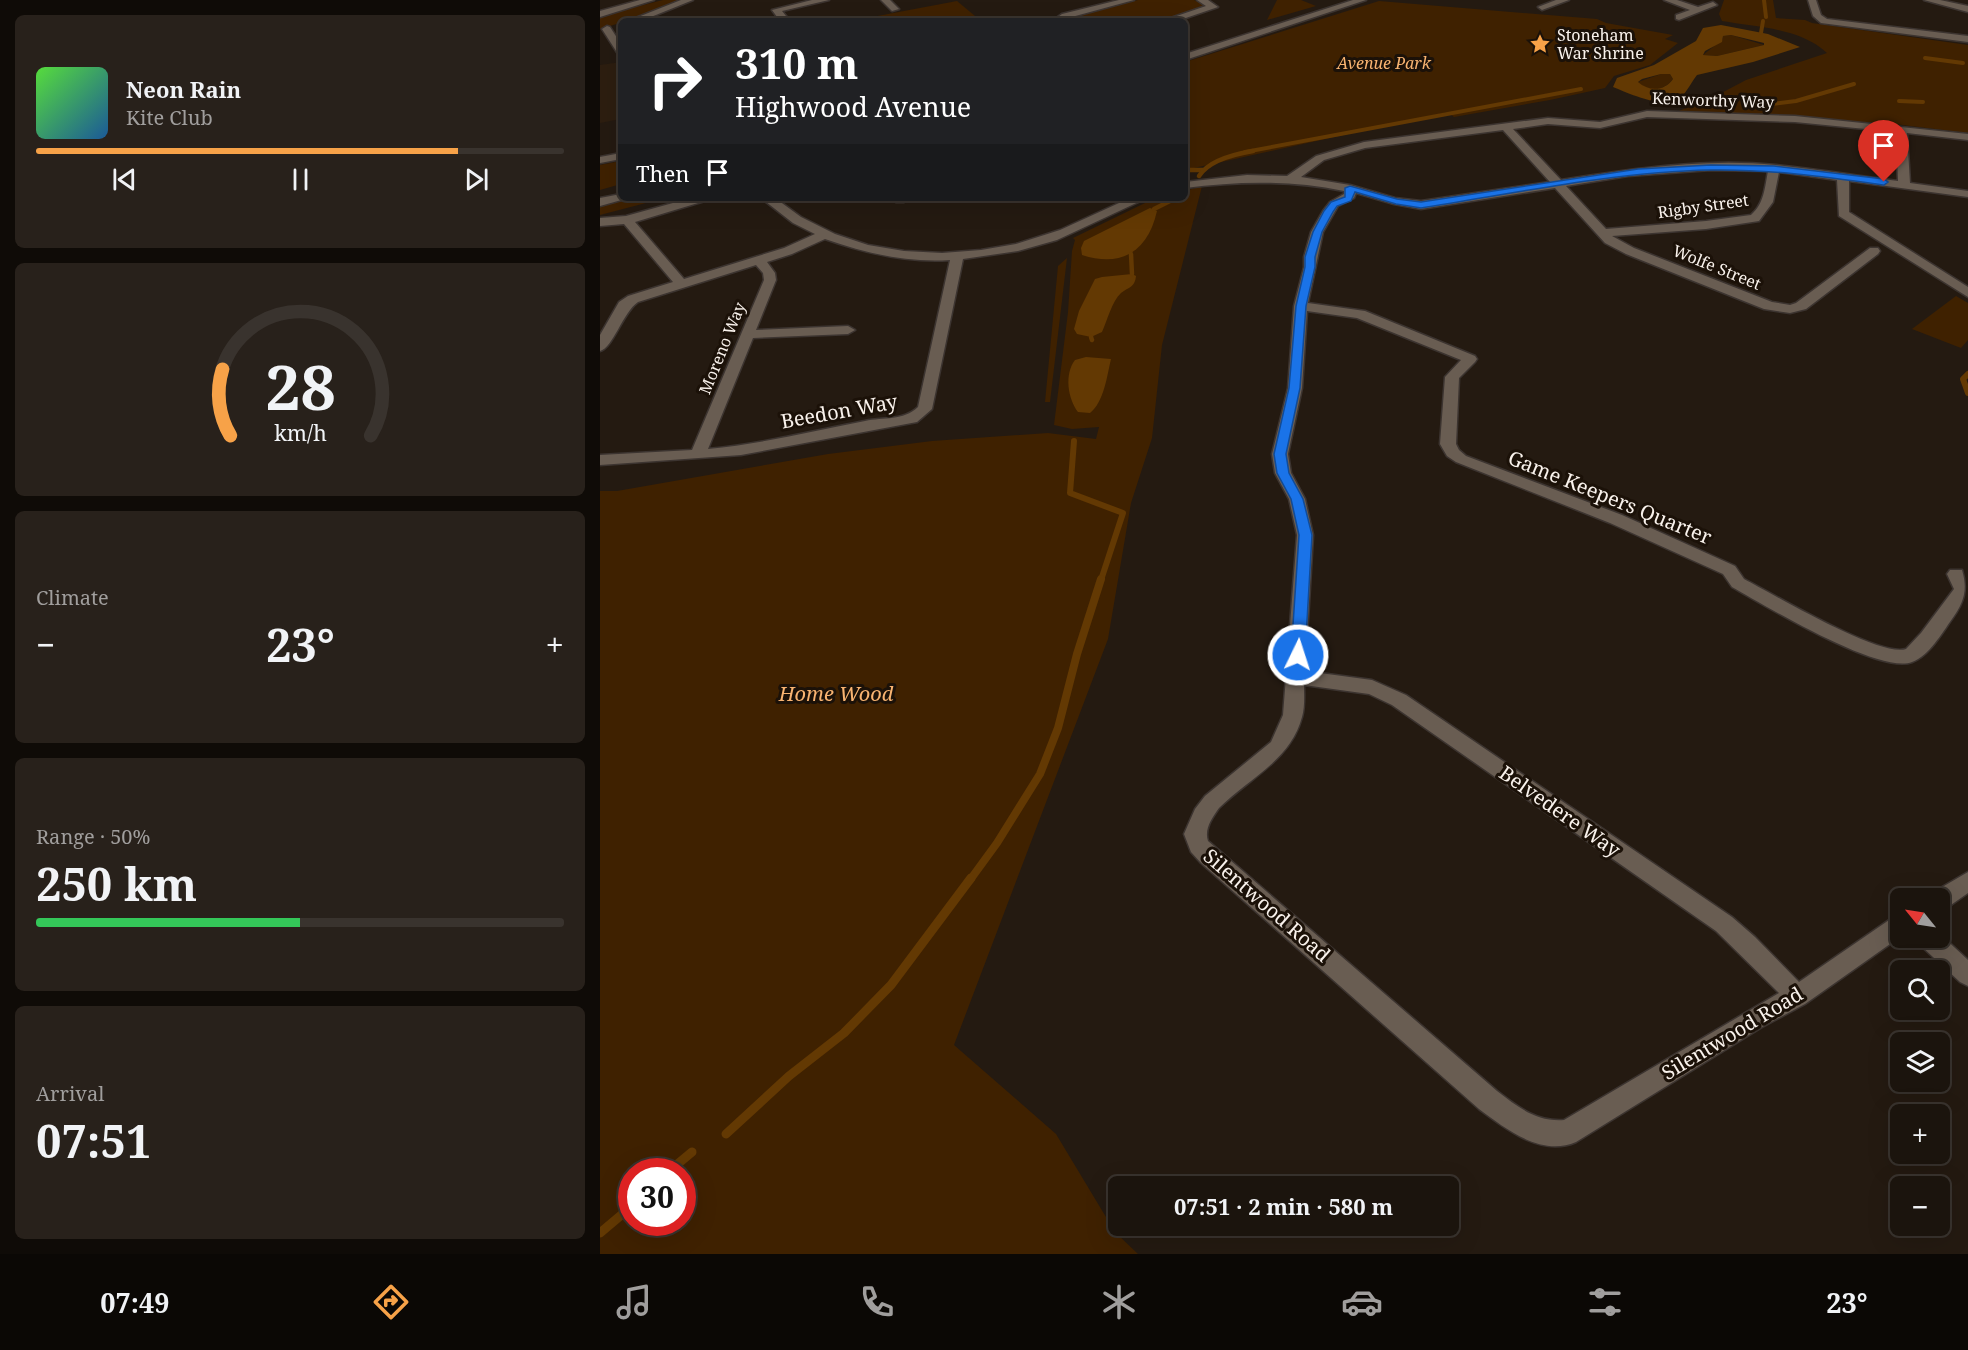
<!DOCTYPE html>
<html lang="en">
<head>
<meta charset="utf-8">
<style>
	:root { --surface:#1b140d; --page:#28211b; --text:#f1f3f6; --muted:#a09e9d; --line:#39332e; --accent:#f7a248 }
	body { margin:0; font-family:"Noto Serif",serif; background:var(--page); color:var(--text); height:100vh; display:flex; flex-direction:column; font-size:22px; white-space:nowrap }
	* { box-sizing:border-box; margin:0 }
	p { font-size:20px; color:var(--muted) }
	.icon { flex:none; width:33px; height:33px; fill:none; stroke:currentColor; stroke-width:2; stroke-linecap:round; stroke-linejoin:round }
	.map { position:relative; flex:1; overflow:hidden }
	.sheet { display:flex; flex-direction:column; gap:15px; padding:15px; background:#0f0b07; width:600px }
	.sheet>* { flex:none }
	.hud { position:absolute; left:18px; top:18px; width:570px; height:183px; border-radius:9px; box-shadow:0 6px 24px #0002,0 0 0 2px var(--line); background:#202124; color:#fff; overflow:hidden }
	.needle { width:39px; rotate:300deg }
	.buttons { position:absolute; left:1290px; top:888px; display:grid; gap:12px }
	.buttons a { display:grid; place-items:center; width:60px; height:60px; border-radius:9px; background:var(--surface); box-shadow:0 6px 24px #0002,0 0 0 2px var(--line); font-size:30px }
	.speed { position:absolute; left:18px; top:1158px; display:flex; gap:12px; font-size:30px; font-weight:700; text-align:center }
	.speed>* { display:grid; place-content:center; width:78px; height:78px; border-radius:50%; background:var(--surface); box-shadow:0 6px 24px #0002,0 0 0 2px var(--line); line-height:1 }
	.speed .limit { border:9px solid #d22; background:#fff; color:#111 }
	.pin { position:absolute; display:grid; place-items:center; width:51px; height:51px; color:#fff; margin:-62px -26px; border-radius:50% 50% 50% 0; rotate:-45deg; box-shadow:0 0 6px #0007 }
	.pin .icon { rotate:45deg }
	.me { position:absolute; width:66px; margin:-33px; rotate:4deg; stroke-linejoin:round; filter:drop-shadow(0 0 4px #0008) }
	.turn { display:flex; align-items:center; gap:21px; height:126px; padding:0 18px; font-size:27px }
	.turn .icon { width:78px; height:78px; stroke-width:2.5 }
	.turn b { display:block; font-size:42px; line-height:51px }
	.then { display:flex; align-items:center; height:57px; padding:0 18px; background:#0003; gap:12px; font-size:22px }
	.big { font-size:45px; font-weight:700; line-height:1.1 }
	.sheet .tile { flex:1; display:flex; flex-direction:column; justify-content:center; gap:9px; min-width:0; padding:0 21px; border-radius:9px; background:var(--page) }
	.sheet .dial { align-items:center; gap:0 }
	.dial svg { height:156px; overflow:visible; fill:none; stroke:var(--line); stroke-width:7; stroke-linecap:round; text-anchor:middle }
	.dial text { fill:var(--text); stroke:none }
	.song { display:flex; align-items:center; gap:18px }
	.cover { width:72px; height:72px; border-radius:9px; background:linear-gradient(135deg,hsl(110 70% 55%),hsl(210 70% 35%)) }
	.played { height:6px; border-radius:3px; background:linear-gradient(90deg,var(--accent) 80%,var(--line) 80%) }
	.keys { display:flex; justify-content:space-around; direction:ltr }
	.heat { display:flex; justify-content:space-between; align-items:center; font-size:33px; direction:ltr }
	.charge { height:9px; border-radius:4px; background:linear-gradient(90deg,#34c759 50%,var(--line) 0) }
	.trip { position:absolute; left:508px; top:1176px; width:351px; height:60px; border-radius:9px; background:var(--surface); box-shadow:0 6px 24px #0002,0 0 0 2px var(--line); font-weight:700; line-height:60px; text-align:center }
	.tab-bar { display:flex; height:96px; justify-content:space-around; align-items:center; background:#0b0805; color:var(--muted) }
	.tab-bar .icon { width:42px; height:42px }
	.tab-bar .selected { color:var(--accent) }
	.tab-bar b { font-size:27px; color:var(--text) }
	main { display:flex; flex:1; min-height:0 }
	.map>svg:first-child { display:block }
	.built { fill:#2d1e10 }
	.green { fill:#3f2100; fill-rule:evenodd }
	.water { fill:#633903; fill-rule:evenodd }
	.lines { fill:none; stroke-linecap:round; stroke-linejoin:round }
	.stream-far4 { stroke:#633903; stroke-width:4 }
	.stream-far3 { stroke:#633903; stroke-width:4.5 }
	.stream-far2 { stroke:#633903; stroke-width:6 }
	.stream-far1 { stroke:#633903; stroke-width:8 }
	.stream { stroke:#633903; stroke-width:9 }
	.street-casing { stroke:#3c3430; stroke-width:3 }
	.secondary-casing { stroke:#3c3430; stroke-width:3 }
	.street { fill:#695d52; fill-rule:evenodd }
	.secondary { fill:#695d52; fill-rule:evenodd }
	.route { fill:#1a73e8; stroke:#114b97; stroke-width:1.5 }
	.labels { text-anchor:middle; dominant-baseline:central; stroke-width:6; stroke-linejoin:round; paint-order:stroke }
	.far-poi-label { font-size:16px; fill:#f9f2ec; stroke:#1b1108; text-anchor:start }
	.far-park-label { font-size:16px; font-style:italic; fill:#f9b471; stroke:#1b1108 }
	.far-street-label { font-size:16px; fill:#f9f2ec; stroke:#1b1108 }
	.street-label { font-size:20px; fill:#f9f2ec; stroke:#1b1108 }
	.park-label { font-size:20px; font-style:italic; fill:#f9b471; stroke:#1b1108 }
</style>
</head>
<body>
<main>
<section class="sheet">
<div class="tile">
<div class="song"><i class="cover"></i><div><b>Neon Rain</b><p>Kite Club</p></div></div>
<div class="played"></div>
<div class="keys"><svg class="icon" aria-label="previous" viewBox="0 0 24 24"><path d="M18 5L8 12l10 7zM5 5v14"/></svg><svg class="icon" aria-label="pause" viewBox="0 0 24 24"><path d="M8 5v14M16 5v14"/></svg><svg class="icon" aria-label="next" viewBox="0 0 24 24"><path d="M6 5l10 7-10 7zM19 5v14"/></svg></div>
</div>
<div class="tile dial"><svg viewBox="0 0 100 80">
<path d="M14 69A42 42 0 1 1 86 69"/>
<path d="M14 69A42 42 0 0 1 10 35" stroke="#f7a248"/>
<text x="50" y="56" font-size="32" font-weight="700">28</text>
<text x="50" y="72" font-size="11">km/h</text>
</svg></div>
<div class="tile"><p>Climate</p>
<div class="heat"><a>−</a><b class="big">23°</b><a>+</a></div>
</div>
<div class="tile"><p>Range · 50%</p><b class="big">250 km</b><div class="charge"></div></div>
<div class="tile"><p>Arrival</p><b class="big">07:51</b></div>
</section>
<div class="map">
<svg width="1368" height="1254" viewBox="0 0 1368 1254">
	<rect width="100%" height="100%" fill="#241a11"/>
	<path class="built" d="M 21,62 L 21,119 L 0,123 L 0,65 Z"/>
	<g class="green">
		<path d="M 63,0 L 85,0 L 53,13 L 0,29 L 0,16 Z"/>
		<path d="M 538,0 L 594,0 L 607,6 L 604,10 L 560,21 L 465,20 Z"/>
		<path d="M 677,0 L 701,0 L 716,6 L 667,20 Z"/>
		<path d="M 1124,0 L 1173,0 L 1176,18 L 1205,20 L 1212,23 L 1368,45 L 1368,133 L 1294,124 L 1204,118 L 1088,115 L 1076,112 L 1110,99 L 1146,80 L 1227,53 C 1201,28 1156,27 1122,21 L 1119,14 Z"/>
		<path d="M 357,1 L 381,21 L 251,21 Z"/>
		<path d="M 779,1 L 997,19 L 1006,23 L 1073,35 L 1065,39 L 1078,43 L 1050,65 L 1014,76 L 1005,88 L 950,100 L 854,117 L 848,112 L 585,170 L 585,62 Z"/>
		<path d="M 1131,35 L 1164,45 L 1117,56 L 1103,55 L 1123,39 L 1123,36 Z"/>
		<path d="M 1061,74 L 1070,74 L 1073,79 C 1064,91 1048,93 1038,82 Z"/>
		<path d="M 21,161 L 21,184 L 0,190 L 0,165 Z"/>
		<path d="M 602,186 L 562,345 L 552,438 L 531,503 L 508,639 L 354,1045 L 456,1134 L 515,1232 L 538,1254 L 0,1254 L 0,491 L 17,491 L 228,454 L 332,441 L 448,433 L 496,439 L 499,427 L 472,429 L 454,425 L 468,312 L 472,251 L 475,240 L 473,238 L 547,202 L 560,198 L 585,198 L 585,191 ZM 32,1172 L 82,1172 L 82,1222 L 32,1222 Z"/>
		<path d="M 32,198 L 65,198 L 0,215 L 0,206 Z"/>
		<path d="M 467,258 L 450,402 L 445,402 L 458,266 Z"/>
		<path d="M 1356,296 L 1368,303 L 1368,340 L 1361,348 L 1312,329 Z"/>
	</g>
	<g class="water">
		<path d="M 1121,25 L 1168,34 L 1200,47 L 1153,62 L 1097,75 C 1092,81 1088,90 1083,95 C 1067,112 1031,94 1013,87 L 1017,78 L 1054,65 L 1096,41 L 1103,28 ZM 1131,35 L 1164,43 L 1164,45 L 1117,56 L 1103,55 L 1105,51 L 1122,42 L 1123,36 ZM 1061,74 L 1070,74 L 1073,79 C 1065,91 1049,92 1038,82 L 1042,79 Z"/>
		<path d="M 550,208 L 557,211 C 548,251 522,268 482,255 L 481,248 L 484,241 Z"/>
		<path d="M 532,274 L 536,276 C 535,287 529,287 521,293 C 512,301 507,321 502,332 L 491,337 L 477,334 L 474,329 L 479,311 L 495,279 L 502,277 Z"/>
		<path d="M 486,357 L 511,359 C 507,376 504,402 490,413 L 478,412 C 468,399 464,374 475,360 Z"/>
	</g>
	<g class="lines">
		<g class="stream-far4">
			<path d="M 1164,0 L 1166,17"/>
			<path d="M 1161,33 L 1163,21"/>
			<path d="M 1325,58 L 1363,63"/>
			<path d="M 1299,101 L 1323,102"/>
			<path d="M 1156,106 L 1196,101 L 1254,84"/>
			<path d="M 645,152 L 981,89"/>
		</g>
		<g class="stream-far3">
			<path d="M 585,170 L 603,170"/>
			<path d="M 599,176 C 609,160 635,154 653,151"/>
			<path d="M 554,209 L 576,198"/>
			<path d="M 531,254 L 532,274"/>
			<path d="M 491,337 L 492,340"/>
		</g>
		<g class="stream-far2">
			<path d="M 1368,374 L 1363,379 L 1368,393"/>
			<path d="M 474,441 L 470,493 L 523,513 L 501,580"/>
		</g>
		<path class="stream-far1" d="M 370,880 L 397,843 L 440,774 L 458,728 L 477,654 L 501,579"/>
		<g class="stream">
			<path d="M 126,1134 L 189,1076 L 244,1033 L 291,985 L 371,878"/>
			<path d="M 68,1172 L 92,1152"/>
			<path d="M 0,1233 L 32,1206"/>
		</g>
		<g class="street-casing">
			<g id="street">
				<path d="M 40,0 L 54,0 L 0,17 L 0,11 Z"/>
				<path d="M 81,0 L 93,0 L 41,21 L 28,21 Z"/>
				<path d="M 212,0 L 229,0 L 182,11 L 190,21 L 180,21 L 172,10 Z"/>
				<path d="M 281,0 L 290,0 L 299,9 L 292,11 Z"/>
				<path d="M 519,0 L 534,0 L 468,18 L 466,21 L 455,19 L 462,14 Z"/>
				<path d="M 597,0 L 608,0 L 618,7 L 577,21 L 562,21 L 606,6 Z"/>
				<path d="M 956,0 L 969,0 L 942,10 L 938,7 Z"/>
				<path d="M 1064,0 L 1077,0 L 1098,7 L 1113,2 L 1117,5 L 1079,20 L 1076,19 L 1076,15 L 1090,10 Z"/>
				<path d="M 1208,0 L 1216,0 L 1221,15 L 1227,19 L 1368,36 L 1368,42 L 1221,23 L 1213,16 Z"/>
				<path d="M 1324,0 L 1340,0 L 1368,6 L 1368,12 Z"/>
				<path d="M 7,26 L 10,27 L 21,44 L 21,55 L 18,54 L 2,29 Z"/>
				<path d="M 1047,111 L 1195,116 L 1368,134 L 1368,140 L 1307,133 L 1310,183 L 1368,191 L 1368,197 L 1249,181 L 1249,212 L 1368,287 L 1368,297 L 1239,216 L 1237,180 L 1179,172 L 1173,202 L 1159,221 L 1106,229 L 1012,236 L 1034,248 L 1172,302 L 1190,305 L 1196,303 L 1270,248 L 1278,248 L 1280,251 L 1278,254 L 1206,309 L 1190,313 L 1164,309 L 1026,254 L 1005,243 L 955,188 L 821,209 L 794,204 L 756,193 L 754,198 L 738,206 L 723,232 L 708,303 L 765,311 L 875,356 L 877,359 L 875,362 L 859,378 L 856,444 L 859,450 L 866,456 L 1022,515 L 1135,566 L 1144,579 C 1173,594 1280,658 1306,649 L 1321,633 L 1354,589 L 1347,574 L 1350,570 L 1362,570 C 1368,590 1364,602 1352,619 C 1342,633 1329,656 1312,662 C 1280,675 1164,605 1132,587 L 1123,574 L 1010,523 L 856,462 L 847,456 L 840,444 L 845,377 L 861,360 L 757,318 L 707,311 L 702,388 L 688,454 L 691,473 L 705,499 L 713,535 L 705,671 L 772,680 L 806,695 L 1132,917 L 1155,937 L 1199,982 L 1292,918 L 1300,915 L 1300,937 L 1205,1004 L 1162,1027 L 976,1142 C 941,1157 906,1129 879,1109 L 601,863 L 591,852 L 584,834 L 595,809 L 605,796 L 671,742 L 683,715 L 697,535 L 689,499 L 675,473 L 672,454 L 688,388 L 694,306 L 704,267 L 704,257 L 711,232 L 723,211 L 730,202 L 744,194 L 744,191 C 691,180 639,181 585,188 L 585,182 L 647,175 L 687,176 L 716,156 L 764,142 L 948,118 L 1000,122 ZM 1047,117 L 1195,122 L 1296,132 L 1298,181 C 1257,176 1217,169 1176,165 C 1104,158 1031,169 961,180 L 913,129 L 948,124 L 1000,128 ZM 903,130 L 950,182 L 821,201 L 795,198 L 750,185 L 701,177 L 724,160 L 765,148 ZM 1111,170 L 1168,171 C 1165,187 1164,204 1151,215 L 1106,221 L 1006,229 L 966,186 L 1028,176 ZM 704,685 L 769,694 L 792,705 L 1116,931 L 1179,993 L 964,1120 C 936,1122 918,1107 897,1091 L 608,841 C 604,829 612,818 619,808 C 648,779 691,760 702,717 C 705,707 704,695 704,685 Z"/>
				<path d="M 21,153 L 21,159 L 0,163 L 0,157 Z"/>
				<path d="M 91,198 L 110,198 L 108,200 L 35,222 L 84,279 L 184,248 L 215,234 L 193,223 L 161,198 L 175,198 L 201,217 L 235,234 L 268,245 L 304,251 L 342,253 L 381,250 L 416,244 L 460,230 L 530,198 L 547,198 L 457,240 L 418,251 L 363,259 L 332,409 L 317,422 L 141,455 L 0,465 L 0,455 L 92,450 L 164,280 L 163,273 L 156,265 L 38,302 C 23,312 13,348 0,351 L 0,335 L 19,302 L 28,296 L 73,282 L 24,224 L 0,226 L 0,218 L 26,216 ZM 225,239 C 265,253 307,263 350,260 L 318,407 C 303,421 284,417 265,421 C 212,431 162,444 108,449 L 153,338 L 248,334 L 255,330 L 248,326 L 156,330 L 176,280 L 175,273 L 167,262 L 192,254 Z"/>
				<path d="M 296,198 L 313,198 L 304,202 L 296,202 Z"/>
				<path d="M 1368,872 L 1368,893 L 1348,907 L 1340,909 L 1340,898 L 1330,898 L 1332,893 Z"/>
				<path d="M 1340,934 L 1368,960 L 1368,986 L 1360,982 L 1320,945 L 1317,938 L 1340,938 Z"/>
			</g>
		</g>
		<g class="secondary-casing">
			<g id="secondary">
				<path d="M 753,0 L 766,0 L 585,60 L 585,54 Z"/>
				<path d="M 21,194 L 21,198 L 25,199 L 0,206 L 0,198 Z"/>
			</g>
		</g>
		<use href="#street" class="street"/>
		<use href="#secondary" class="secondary"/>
	</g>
	<path class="route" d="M 1111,165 L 1174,166 L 1284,179 L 1288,182 L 1284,185 C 1226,177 1169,169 1111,170 C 1014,172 917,193 821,208 L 796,204 L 755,192 L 751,201 L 737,206 L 733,212 L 722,232 L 715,257 L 715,267 L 706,306 L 700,388 L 686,454 L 689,473 L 703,499 L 712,535 L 705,655 L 698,660 L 693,658 L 691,655 L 699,535 L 691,499 L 677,473 L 674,454 L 689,388 L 696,306 L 705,267 L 705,257 L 713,232 L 724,211 L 731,202 L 745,197 L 745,188 L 750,186 L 797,199 L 821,202 L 1038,169 Z"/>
	<defs>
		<g id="sight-bare" transform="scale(1.62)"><path d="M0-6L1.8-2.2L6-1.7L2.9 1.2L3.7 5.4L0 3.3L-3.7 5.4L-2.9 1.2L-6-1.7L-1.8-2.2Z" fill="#f7a248" stroke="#1b1108" stroke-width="2.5" paint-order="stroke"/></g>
	</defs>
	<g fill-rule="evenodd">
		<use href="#sight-bare" x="940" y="44"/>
	</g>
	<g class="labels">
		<g class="far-poi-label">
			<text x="957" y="35">Stoneham<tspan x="957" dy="18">War Shrine</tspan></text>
		</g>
		<g class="far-park-label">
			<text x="784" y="63">Avenue Park</text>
		</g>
		<g class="far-street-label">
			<text transform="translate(1113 100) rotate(2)">Kenworthy Way</text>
			<text transform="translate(1103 206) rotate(-8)">Rigby Street</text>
			<text transform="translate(1117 267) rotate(22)">Wolfe Street</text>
			<text transform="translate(122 348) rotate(-68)">Moreno Way</text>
		</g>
		<g class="street-label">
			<text transform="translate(239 411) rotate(-10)">Beedon Way</text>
			<text transform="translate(1010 497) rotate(22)">Game Keepers Quarter</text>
			<text transform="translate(960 811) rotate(35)">Belvedere Way</text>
			<text transform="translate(667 905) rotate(41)">Silentwood Road</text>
			<text transform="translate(1132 1033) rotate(-31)">Silentwood Road</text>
		</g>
		<g class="park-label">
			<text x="236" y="693">Home Wood</text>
		</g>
	</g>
</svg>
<div class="buttons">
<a><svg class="needle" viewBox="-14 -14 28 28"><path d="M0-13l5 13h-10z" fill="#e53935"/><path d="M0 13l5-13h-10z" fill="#a09e9d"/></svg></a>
<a><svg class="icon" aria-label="search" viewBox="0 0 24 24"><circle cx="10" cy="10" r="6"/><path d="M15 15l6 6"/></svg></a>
<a><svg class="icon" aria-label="layers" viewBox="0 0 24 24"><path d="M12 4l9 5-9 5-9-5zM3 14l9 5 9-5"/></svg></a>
<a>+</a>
<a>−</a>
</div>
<div class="speed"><div class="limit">30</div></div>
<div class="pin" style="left:1284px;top:182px;background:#d93025"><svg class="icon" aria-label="arrive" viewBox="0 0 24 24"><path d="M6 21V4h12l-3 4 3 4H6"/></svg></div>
<svg class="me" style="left:698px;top:655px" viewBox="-20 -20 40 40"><circle r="17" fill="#1a73e8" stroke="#fff" stroke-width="3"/><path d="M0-11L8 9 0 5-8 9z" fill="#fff"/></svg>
<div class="trip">07:51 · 2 min · 580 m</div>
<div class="hud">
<div class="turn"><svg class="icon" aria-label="right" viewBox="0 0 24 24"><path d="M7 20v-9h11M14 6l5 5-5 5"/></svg><div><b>310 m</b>Highwood Avenue</div></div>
<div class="then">Then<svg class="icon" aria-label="arrive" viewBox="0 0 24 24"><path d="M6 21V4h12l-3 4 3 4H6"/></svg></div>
</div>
</div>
</main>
<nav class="tab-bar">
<b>07:49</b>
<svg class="icon selected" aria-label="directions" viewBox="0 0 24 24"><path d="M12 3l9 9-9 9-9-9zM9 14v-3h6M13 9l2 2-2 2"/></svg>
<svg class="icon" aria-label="music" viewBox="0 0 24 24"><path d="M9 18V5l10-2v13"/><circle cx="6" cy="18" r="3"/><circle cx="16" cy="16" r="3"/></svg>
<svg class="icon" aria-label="phone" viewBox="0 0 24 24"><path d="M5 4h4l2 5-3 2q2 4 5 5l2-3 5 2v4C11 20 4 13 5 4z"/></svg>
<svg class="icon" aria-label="climate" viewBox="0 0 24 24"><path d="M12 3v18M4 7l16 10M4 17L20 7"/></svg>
<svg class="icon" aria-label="car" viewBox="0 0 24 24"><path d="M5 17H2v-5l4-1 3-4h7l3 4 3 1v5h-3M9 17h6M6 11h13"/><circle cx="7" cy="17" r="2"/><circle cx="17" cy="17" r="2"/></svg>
<svg class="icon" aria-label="filters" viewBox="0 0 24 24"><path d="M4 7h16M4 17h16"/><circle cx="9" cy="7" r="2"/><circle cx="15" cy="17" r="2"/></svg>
<b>23°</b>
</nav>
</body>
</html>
